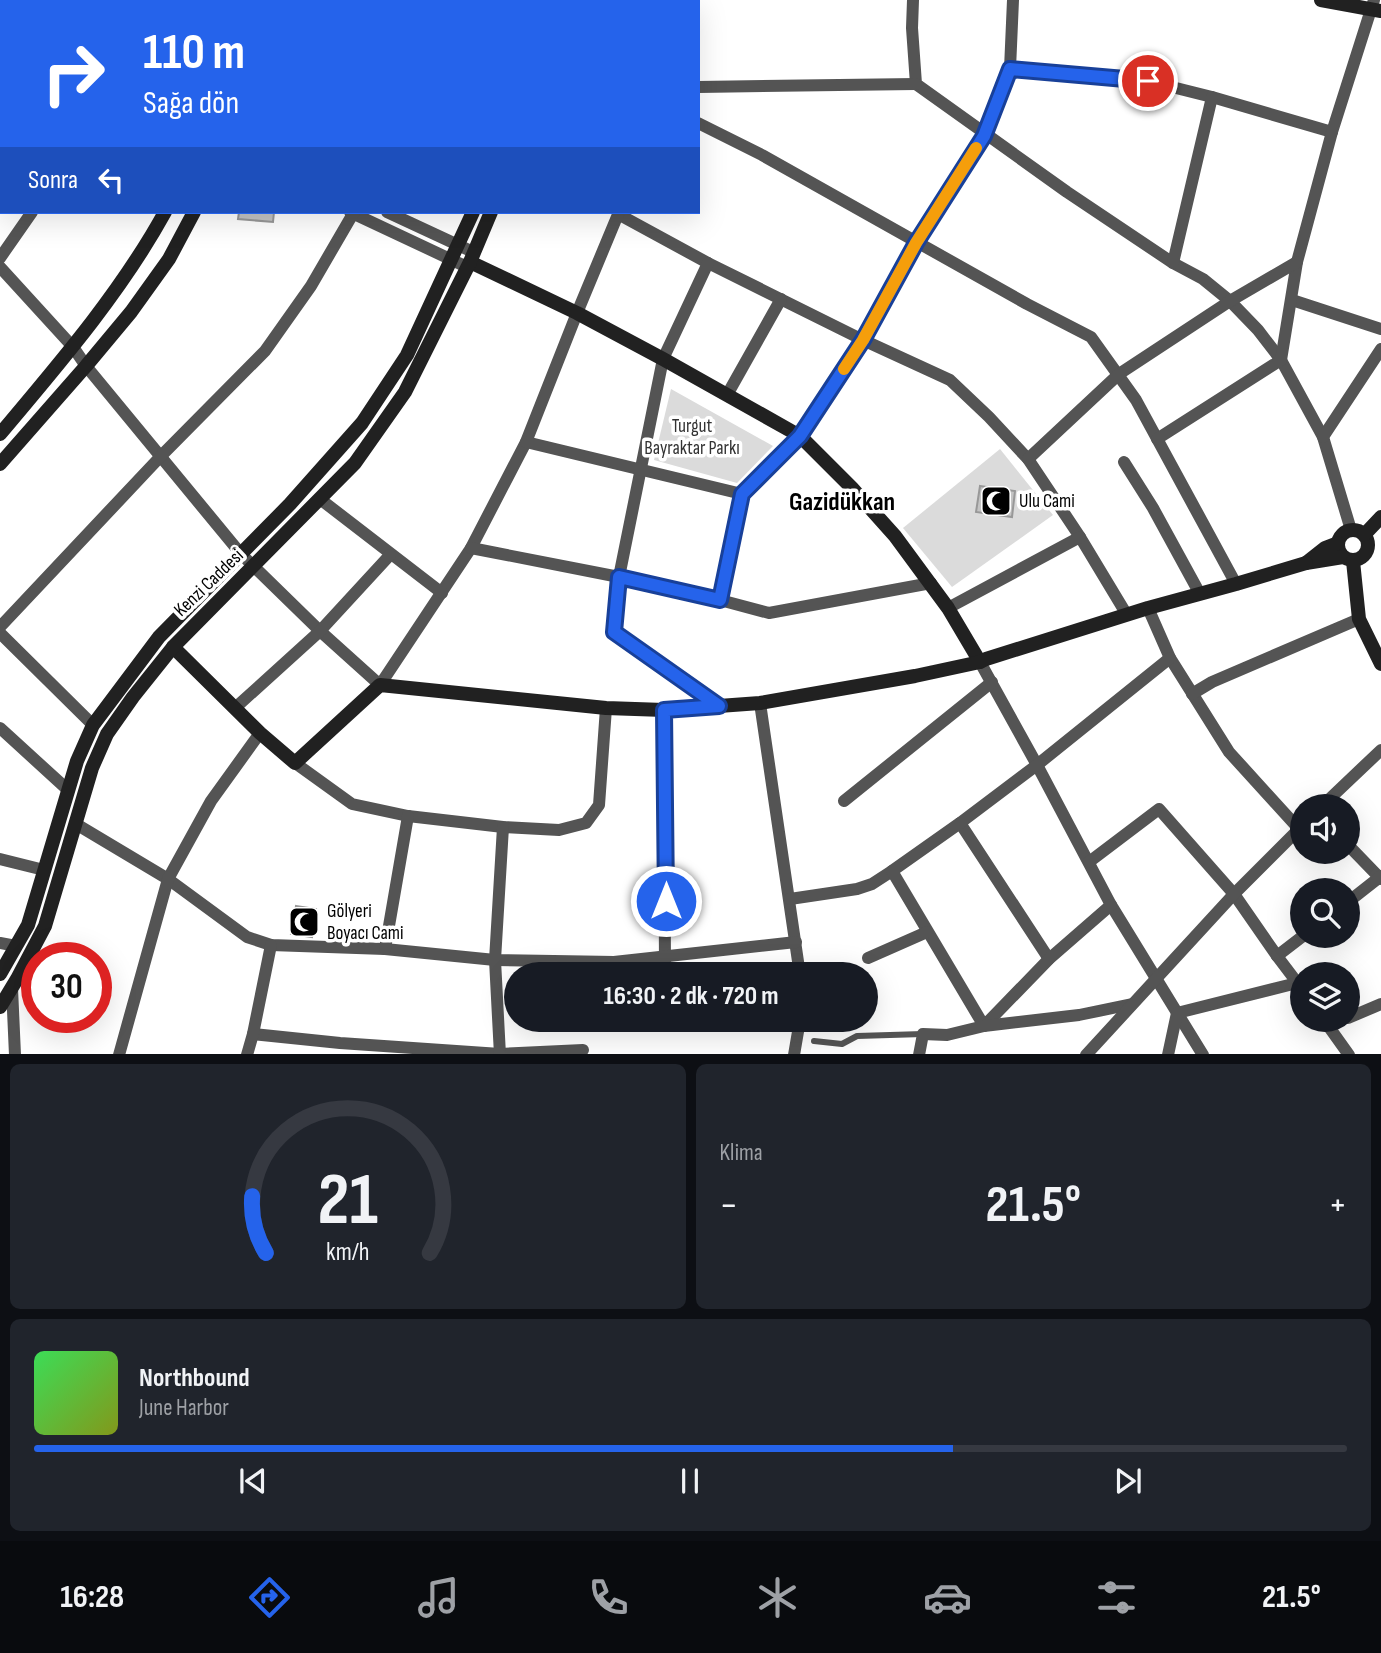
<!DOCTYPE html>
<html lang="tr">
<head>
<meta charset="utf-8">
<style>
	:root { --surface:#171b24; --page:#20242c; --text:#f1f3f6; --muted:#9ea1a6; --line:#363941; --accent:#2563eb }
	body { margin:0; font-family:"Sofia Sans Condensed",sans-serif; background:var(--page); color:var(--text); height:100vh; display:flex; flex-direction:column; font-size:26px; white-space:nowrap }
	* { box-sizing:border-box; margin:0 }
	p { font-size:23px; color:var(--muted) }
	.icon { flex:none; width:38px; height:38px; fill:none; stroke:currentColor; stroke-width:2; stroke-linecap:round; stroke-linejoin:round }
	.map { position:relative; height:1054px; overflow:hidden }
	.side { display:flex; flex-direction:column; gap:10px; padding:10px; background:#0d0f14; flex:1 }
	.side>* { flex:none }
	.top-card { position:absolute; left:0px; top:0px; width:700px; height:214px; box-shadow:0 7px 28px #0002; background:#2563eb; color:#fff; overflow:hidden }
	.controls { position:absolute; left:1290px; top:794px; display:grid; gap:14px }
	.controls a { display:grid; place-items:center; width:70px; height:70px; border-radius:50%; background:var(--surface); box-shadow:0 7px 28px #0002; font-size:35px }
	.speed { position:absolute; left:21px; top:942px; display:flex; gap:14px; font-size:35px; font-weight:700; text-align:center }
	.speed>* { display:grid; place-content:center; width:91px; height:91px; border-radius:50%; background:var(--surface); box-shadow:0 7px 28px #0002; line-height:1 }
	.speed .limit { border:10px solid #d22; background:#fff; color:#111 }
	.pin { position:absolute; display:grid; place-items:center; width:60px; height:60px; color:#fff; margin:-30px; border:4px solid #fff; border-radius:50%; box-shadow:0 2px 7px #0007 }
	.me { position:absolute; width:77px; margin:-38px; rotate:0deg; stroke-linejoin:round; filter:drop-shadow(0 0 5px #0008) }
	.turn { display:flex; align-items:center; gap:24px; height:147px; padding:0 28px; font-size:32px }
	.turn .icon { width:91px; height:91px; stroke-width:2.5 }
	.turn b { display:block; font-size:49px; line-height:60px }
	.then { display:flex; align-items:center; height:66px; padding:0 28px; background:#0003; gap:14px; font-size:26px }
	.big { font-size:52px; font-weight:700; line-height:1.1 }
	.side .widget { flex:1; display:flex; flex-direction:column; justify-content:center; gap:10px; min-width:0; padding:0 24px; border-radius:10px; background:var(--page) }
	.side .dial { align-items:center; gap:0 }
	.dial svg { height:182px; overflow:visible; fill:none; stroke:var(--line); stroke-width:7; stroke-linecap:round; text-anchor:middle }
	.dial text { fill:var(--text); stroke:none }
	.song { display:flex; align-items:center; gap:21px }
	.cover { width:84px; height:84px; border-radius:10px; background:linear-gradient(135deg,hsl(130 70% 55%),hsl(70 70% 35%)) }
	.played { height:7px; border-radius:4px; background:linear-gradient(90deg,var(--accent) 70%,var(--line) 70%) }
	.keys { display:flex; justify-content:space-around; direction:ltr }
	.heat { display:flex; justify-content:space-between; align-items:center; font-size:38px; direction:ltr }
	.side .tiles { flex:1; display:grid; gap:10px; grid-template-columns:1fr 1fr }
	.widget:last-child { grid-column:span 2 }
	.trip { position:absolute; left:504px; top:962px; width:374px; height:70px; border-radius:35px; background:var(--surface); box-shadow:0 7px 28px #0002; font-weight:700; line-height:70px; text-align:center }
	.tabs { display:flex; height:112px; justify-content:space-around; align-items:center; background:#090b0e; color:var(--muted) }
	.tabs .icon { width:49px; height:49px }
	.tabs .on { color:var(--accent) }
	.tabs b { font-size:32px; color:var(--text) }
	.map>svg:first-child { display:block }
	.green { fill:#dbdbdb }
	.building { fill:#c4c4c4; stroke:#989898; stroke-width:2 }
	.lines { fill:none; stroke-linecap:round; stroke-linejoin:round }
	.lane { stroke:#545454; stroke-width:6 }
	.street { stroke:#545454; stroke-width:12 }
	.secondary { stroke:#212121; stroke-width:14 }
	.route-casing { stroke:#184099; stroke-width:18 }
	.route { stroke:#2563eb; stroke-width:12 }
	.slow { stroke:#f59e0b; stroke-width:12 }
	.labels { text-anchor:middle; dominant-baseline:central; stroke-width:7; stroke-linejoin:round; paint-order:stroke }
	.park-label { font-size:19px; fill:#323232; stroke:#fff }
	.poi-label { font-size:19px; fill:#000; stroke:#fff; text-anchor:start }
	.street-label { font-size:19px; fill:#000; stroke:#fff }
	.district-label { font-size:26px; font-weight:bold; fill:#000; stroke:#fff }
</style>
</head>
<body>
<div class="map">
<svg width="1381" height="1055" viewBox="0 0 1381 1055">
	<rect width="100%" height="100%" fill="#fff"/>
	<g class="green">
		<path d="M 671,389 L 773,446 L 737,483 L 654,460 Z"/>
		<path d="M 1000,449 L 1053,515 L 952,587 L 903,528 Z"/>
	</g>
	<g class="building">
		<path d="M 239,212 L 274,212 L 273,222 L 238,219 Z"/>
		<path d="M 980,486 L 1015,491 L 1012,517 L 976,512 Z"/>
		<path d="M 296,906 L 316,909 L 312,937 L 291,934 Z"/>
	</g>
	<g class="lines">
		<path class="lane" d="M 814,1041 L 842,1044 L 857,1036 L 923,1034"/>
		<g class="street">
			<path d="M 13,0 L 27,2"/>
			<path d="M 677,0 L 677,2"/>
			<path d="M 913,0 L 912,28 L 916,84 L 1067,192 L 1173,263 L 1203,279 L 1230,301 L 1258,330 L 1281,360 L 1323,437 L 1351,530"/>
			<path d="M 444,2 L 445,0"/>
			<path d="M 1010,69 L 1148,81 L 1212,97 L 1332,132"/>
			<path d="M 698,87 L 916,84"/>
			<path d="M 0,120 L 2,121"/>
			<path d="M 698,123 L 762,155 L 1027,304 L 1091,337 L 1136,400 L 1236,584"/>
			<path d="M 350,212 L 467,267"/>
			<path d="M 387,212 L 473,252"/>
			<path d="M 618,214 L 708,263 L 863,340 L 950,380 L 989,417 L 1028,459 L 1080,537 L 1127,615"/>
			<path d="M 0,258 L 32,212"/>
			<path d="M 708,263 L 663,359 L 619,577 L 614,632 L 719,706"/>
			<path d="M 1173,263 L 1212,97"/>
			<path d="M 0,267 L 73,347 L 86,366 L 241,554 L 320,631 L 380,685 L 471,548 L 526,442 L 577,313 L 619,212"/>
			<path d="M 1292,300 L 1381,329"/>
			<path d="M 727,395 L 781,299"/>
			<path d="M 1323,437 L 1381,349"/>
			<path d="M 1157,439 L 1281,360 L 1297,262 L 1332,132 L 1374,0"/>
			<path d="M 526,442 L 742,494 L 800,436 L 863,340 L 916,243 L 984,136 L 1010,69 L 1013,0"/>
			<path d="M 1028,459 L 1119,374 L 1230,301 L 1297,262"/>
			<path d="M 1124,462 L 1153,508 L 1200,594"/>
			<path d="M 320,499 L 442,593"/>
			<path d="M 471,548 L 619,577 L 720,600 L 769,613 L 931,583"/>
			<path d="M 720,600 L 742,494"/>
			<path d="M 948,608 L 1080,537"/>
			<path d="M 1148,608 L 1170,658 L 1229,752 L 1299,829"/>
			<path d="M 0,627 L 161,456 L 265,351 L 311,286 L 354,212"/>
			<path d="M 0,633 L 93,725"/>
			<path d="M 980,662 L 1037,765 L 1111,905 L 1203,1055"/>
			<path d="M 1192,694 L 1212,682 L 1359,619"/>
			<path d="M 760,703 L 800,975"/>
			<path d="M 235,708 L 320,631 L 390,555"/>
			<path d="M 664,710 L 665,975"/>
			<path d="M 0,728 L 68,790"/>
			<path d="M 295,763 L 352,804 L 408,816 L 503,827 L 559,830 L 586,823 L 599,805 L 606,708"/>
			<path d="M 844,801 L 992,682"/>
			<path d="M 1321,807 L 1381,750"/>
			<path d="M 960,823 L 1049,959"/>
			<path d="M 76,824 L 168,879 L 247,937 L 271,945 L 385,949 L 495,960 L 614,962 L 796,942"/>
			<path d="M 1348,845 L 1381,879"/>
			<path d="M 0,859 L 44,870"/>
			<path d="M 1089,862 L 1159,809 L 1234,894 L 1277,956 L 1302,989"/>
			<path d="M 790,899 L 857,889 L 872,884 L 892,871"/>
			<path d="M 1348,902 L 1381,876"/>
			<path d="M 1111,905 L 1049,959 L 984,1026 L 892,871 L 960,823 L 1037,765 L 1170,658"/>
			<path d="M 0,943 L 16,946"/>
			<path d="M 385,949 L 408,816"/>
			<path d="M 1277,956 L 1303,936"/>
			<path d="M 868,958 L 927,932"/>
			<path d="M 12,988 L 15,1055"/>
			<path d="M 1348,1018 L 1381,1004"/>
			<path d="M 634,1020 L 643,1023 L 653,1020"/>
			<path d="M 1324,1020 L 1349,1055"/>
			<path d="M 253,1034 L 340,1043 L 500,1054 L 583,1050"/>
			<path d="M 119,1055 L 168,879 L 211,801 L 260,733"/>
			<path d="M 247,1055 L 253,1034 L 271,945"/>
			<path d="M 500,1055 L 495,960 L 503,827"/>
			<path d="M 794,1055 L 800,1020"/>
			<path d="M 919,1055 L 923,1034 L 947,1035 L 984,1026 L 1079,1015 L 1132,1004"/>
			<path d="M 1086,1055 L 1234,894 L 1302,826"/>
			<path d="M 1168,1055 L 1177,1013 L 1297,983"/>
		</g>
		<g class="secondary">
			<path d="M 1321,0 L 1381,11"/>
			<path d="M 244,2 L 244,0"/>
			<path d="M 270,2 L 270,0"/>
			<path d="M 572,2 L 573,0"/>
			<path d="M 593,2 L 594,0"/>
			<path d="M 470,262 L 577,313 L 663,359 L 800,436 L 852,488 L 895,536 L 948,608 L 980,662"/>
			<path d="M 0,434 C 59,364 121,292 165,212"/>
			<path d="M 0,464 L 86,366 L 131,312 L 169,259 L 194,212"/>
			<circle cx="1353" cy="545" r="15"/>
			<path d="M 1364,535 L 1381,517"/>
			<path d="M 1338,543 L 1325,548 L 1306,563 L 1343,557"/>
			<path d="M 1353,561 L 1359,619 L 1381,664"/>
			<path d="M 173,647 L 260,733 L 295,763 L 380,685 L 606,708 L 664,710 L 760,703 L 915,676 L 980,662 L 986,659 L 1148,608 L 1236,584 L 1306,563"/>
			<path d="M 0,974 L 28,925 L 77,761 L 93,725 L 159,637 L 290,504 L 362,423 L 407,355 L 473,212"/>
			<path d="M 0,1007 L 17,979 L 45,926 L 92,768 L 107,734 L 133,697 L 173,647 L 355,463 L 405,392 L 470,262 L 491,212"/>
		</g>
	</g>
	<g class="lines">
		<g class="route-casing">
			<path id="route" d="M 666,901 L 664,710 L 719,706 L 614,632 L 619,577 L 720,600 L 742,494 L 800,436 L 863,340 L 916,243 L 984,136 L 1010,69 L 1148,81"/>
		</g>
		<use href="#route" class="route"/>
		<path class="slow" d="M 844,369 L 863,340 L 916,243 L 976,148"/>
	</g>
	<defs>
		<g id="mosque-square" transform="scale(1.575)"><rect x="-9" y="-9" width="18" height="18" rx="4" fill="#000" stroke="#fff"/><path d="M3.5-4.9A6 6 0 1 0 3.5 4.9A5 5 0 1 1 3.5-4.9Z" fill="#fff"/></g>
	</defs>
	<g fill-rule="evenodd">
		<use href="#mosque-square" x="996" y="501"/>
		<use href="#mosque-square" x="304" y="922"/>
	</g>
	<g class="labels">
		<g class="park-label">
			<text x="692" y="426">Turgut<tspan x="692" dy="22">Bayraktar Parkı</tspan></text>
		</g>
		<g class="poi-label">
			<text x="1019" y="501">Ulu Cami</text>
			<text x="327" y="911">Gölyeri<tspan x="327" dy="22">Boyacı Cami</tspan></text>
		</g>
		<g class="street-label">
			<text transform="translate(209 583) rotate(-44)">Kenzi Caddesi</text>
		</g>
		<g class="district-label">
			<text x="842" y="502">Gazidükkan</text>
		</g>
	</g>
</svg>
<div class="controls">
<a><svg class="icon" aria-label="sound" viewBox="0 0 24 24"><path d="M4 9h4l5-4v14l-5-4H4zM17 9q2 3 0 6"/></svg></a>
<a><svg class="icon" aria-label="search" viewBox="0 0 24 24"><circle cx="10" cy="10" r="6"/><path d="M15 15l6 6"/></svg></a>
<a><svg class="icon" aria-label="layers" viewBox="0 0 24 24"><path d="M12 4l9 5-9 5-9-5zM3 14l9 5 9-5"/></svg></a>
</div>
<div class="speed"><div class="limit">30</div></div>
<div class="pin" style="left:1148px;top:81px;background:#d93025"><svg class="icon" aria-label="arrive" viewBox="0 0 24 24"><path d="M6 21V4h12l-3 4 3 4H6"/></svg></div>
<svg class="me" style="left:666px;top:901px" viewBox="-20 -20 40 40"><circle r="17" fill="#2563eb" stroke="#fff" stroke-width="3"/><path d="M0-11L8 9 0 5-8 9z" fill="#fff"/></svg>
<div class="trip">16:30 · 2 dk · 720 m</div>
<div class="top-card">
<div class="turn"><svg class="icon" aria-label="right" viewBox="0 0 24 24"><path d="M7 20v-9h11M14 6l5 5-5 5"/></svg><div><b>110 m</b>Sağa dön</div></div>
<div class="then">Sonra<svg class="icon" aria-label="left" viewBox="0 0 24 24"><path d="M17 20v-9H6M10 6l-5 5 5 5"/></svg></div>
</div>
</div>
<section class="side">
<div class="tiles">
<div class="widget dial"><svg viewBox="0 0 100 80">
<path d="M14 69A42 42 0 1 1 86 69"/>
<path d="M14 69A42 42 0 0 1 8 44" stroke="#2563eb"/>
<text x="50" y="56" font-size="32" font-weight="700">21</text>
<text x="50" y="72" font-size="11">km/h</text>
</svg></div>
<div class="widget"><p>Klima</p>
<div class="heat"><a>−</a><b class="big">21.5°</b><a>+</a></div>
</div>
<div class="widget">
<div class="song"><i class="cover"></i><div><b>Northbound</b><p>June Harbor</p></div></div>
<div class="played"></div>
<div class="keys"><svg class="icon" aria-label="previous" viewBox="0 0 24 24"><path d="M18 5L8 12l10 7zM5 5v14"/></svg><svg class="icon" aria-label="pause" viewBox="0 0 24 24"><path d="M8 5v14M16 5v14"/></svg><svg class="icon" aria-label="next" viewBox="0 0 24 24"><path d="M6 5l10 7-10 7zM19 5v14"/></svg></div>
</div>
</div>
</section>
<nav class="tabs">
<b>16:28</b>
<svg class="icon on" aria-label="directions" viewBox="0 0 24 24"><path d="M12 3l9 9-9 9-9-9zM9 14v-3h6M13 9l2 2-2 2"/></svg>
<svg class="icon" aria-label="music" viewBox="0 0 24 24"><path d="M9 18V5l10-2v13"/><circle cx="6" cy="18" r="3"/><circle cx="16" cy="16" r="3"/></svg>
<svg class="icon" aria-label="phone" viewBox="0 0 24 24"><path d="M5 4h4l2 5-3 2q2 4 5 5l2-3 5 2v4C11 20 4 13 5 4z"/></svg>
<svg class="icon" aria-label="climate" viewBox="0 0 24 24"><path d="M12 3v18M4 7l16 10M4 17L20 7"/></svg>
<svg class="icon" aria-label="car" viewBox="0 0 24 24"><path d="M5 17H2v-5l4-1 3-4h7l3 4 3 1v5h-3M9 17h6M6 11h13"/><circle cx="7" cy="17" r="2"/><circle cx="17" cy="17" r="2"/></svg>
<svg class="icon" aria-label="filters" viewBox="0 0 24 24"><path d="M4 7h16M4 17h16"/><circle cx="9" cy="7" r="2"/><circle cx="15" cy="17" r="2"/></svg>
<b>21.5°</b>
</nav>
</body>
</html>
